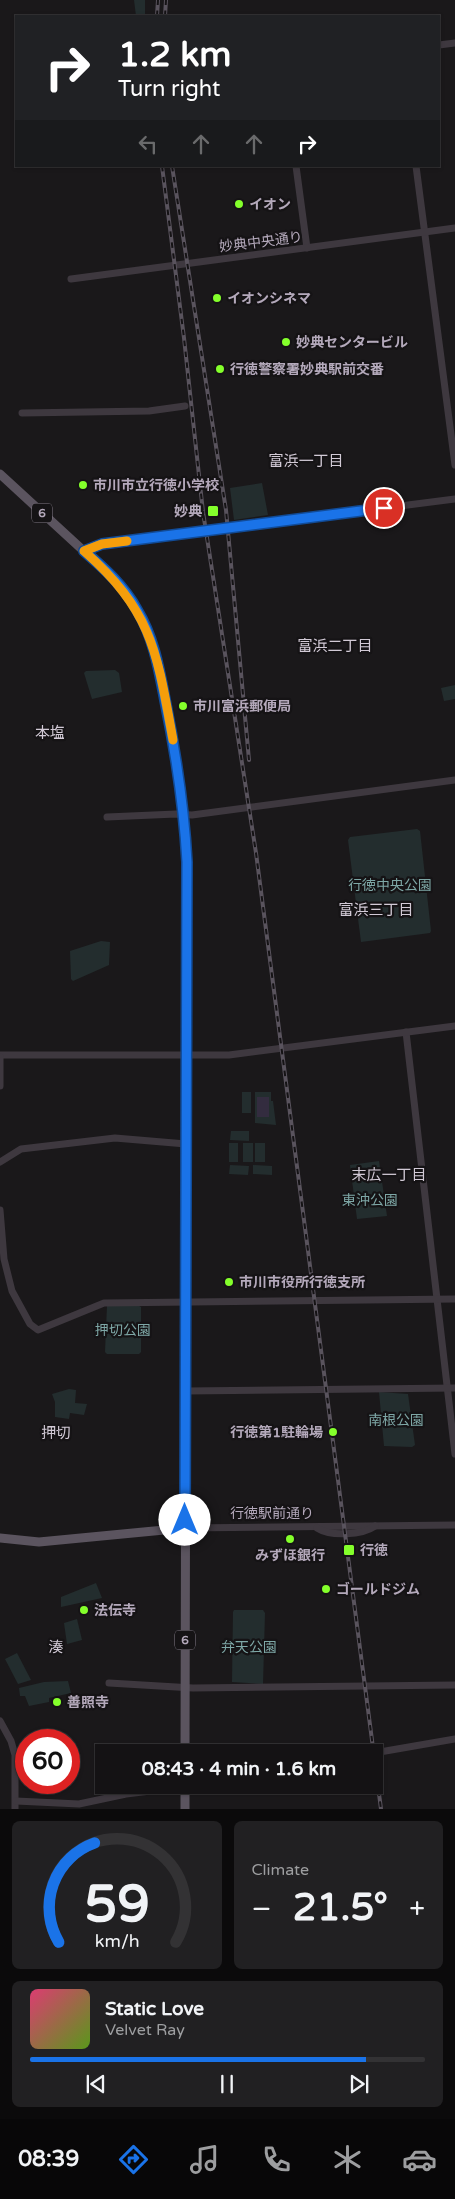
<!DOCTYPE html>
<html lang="en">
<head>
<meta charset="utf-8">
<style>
	:root { --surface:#141214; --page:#212022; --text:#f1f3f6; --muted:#9d9ea0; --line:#333234; --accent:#1a73e8 }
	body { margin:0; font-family:"Varela Round","Noto Sans JP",sans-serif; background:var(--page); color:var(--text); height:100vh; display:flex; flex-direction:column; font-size:19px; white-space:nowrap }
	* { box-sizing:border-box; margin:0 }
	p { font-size:16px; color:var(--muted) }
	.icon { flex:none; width:28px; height:28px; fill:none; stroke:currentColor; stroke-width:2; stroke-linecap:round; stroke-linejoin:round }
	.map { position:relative; height:1809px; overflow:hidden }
	.drawer { display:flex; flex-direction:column; gap:12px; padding:12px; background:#0b0a0b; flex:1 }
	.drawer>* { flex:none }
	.top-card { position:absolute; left:15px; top:15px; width:425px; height:152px; border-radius:0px; box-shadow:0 1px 4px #0004,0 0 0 1px var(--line); background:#202124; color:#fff; overflow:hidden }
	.speed { position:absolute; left:15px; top:1729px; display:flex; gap:10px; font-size:25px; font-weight:700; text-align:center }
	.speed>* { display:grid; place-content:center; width:65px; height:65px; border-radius:50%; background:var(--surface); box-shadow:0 1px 4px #0004,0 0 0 1px var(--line); line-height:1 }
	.speed .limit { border:8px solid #d22; background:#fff; color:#111 }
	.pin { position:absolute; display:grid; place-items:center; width:42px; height:42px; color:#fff; margin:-21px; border:2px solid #fff; border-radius:50%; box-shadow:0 1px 5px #0007 }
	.me { position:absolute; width:55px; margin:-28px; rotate:0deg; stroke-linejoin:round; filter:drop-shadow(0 0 4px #0008) }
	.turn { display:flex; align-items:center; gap:18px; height:105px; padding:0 20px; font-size:22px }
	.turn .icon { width:65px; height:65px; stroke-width:2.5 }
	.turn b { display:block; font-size:35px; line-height:42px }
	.lanes { display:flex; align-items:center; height:48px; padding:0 20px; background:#0003; justify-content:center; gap:25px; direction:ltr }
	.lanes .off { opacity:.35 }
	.big { font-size:38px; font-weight:700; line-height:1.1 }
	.drawer .widget { flex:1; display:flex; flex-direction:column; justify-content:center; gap:8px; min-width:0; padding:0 18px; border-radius:8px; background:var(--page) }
	.drawer .dial { align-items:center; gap:0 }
	.dial svg { height:130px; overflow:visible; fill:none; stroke:var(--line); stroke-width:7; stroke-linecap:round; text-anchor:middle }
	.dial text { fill:var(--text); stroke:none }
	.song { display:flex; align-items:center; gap:15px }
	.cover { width:60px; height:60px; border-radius:8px; background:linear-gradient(135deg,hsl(340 70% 55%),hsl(90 70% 35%)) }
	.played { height:5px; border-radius:2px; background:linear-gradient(90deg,var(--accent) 85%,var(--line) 85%) }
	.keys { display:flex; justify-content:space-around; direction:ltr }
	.heat { display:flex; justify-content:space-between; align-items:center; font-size:28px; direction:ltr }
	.drawer .tiles { flex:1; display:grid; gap:12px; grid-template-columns:1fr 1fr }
	.widget:last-child { grid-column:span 2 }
	.trip { position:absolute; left:95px; top:1744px; width:288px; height:50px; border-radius:0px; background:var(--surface); box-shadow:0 1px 4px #0004,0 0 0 1px var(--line); font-weight:700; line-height:50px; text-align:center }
	.tab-bar { display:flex; height:80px; justify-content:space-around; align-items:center; background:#080708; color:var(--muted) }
	.tab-bar .icon { width:35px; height:35px }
	.tab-bar .on { color:var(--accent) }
	.tab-bar b { font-size:22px; color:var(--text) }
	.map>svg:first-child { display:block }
	.green { fill:#232d2e }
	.water { fill:#332c3f }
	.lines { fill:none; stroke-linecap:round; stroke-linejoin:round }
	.tertiary { stroke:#3e383f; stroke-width:7 }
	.primary { stroke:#5b545f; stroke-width:9 }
	.rail-casing { stroke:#59535d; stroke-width:4 }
	.rail { stroke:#151315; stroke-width:2; stroke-dasharray:5.5; stroke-linecap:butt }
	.route-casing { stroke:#114b97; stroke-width:12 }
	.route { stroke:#1a73e8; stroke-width:9 }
	.slow { stroke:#f59e0b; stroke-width:9 }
	.poi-dot { fill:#84ff2b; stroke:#151315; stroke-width:2 }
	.labels { text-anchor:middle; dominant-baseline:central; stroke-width:4.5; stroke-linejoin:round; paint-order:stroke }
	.shield { fill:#151315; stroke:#847c89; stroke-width:1 }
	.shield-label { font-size:12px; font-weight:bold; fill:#b4a9bb }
	.poi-label { font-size:14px; font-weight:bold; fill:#b4a9bb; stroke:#151315; text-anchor:start }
	.street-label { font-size:14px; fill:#b4a9bb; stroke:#151315 }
	.park-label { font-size:14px; fill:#7ea7a6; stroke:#151315 }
	.neighbourhood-label { font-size:15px; fill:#d2cad6; stroke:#151315 }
</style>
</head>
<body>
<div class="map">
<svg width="455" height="1809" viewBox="0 0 455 1809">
	<rect width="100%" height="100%" fill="#1a181a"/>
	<g class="green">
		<path d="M 134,0 L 145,0 L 145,16 L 136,16 Z"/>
		<path d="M 262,483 L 268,515 L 234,520 L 230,488 Z"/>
		<path d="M 115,670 L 119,673 L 122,692 L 92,699 L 84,673 L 86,671 Z"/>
		<path d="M 455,685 L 455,699 L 444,701 L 441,688 Z"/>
		<path d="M 417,829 L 420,831 L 431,931 L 430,933 L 361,942 L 348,840 L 350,837 Z"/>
		<path d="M 101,941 L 110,942 L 109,965 L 73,981 L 71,979 L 70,951 Z"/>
		<rect x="242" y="1092" width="9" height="21"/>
		<path d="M 255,1092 L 271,1092 L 271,1101 L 273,1101 L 276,1125 L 255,1123 Z"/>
		<path d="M 231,1131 L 249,1131 L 249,1141 L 230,1140 Z"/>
		<rect x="229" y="1143" width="9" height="19"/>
		<rect x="243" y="1143" width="10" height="19"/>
		<rect x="255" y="1143" width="10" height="19"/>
		<path d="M 379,1161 L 387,1216 L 357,1219 L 350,1165 Z"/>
		<path d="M 230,1165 L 249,1166 L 248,1175 L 229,1174 Z"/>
		<path d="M 253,1165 L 272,1166 L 272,1175 L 253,1174 Z"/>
		<path d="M 107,1306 L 139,1306 L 141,1307 L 141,1352 L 139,1354 L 107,1354 L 105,1352 Z"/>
		<path d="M 69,1389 L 76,1390 L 75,1403 L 87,1404 L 84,1415 L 70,1413 L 69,1419 L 55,1417 L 55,1402 L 52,1394 Z"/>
		<path d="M 379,1392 L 408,1394 L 415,1445 L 412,1447 L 384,1446 Z"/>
		<path d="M 96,1583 L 102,1598 L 61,1607 L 61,1597 Z"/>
		<path d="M 234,1610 L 263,1610 L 265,1613 L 263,1684 L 232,1682 L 233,1612 Z"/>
		<path d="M 77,1619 L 82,1640 L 67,1644 L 64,1623 Z"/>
		<path d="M 17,1653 L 31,1680 L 18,1684 L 5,1659 Z"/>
		<path d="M 68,1681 L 71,1693 L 49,1698 L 49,1702 L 29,1706 L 25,1696 L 20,1696 L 19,1688 L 44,1682 Z"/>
	</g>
	<rect class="water" x="257" y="1097" width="12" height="20"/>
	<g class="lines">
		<g class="tertiary">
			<path d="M 439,45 L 455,43"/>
			<path d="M 296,166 L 307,248"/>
			<path d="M 416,166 L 455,465"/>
			<path d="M 71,279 L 455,228"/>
			<path d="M 22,413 L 149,411 L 185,406"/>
			<path d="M 84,551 L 102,544 L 455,499"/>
			<path d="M 107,817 L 176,814 L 192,815 L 455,780"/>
			<path d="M 406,1032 L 455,1454"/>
			<path d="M 0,1055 L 229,1055 L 455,1026"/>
			<path d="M 0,1057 L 0,1086"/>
			<path d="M 0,1162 L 21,1149 L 115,1138 L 186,1144"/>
			<path d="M 0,1210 L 4,1259 L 12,1291 L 30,1324 L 38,1330 L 104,1303 L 455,1299"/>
			<path d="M 186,1391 L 455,1388"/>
			<path d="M 185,1528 L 455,1525"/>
			<path d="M 317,1528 C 331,1537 362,1535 375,1526"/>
			<path d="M 109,1683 L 193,1688 L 455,1685"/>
			<path d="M 0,1721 L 11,1741 L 15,1755 L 15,1809"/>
			<path d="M 374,1753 L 455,1739"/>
			<path d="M 16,1801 L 79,1804 L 126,1794 L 200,1785"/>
		</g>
		<g class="primary">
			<path d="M 0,474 L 111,576 L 131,599 L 143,621 L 158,663 L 176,756 L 183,808 L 187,862 L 185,1752"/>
			<path d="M 0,1538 L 39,1542 L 185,1528"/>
			<path d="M 185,1785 L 185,1809"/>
		</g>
		<g class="rail-casing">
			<g id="rail">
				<path d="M 157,16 L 158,0"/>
				<path d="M 165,16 L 166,0"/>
				<path d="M 162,166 L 184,338 L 203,512 L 256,853 L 381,1809"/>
				<path d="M 172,166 L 226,510 L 249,760"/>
			</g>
		</g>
		<use href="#rail" class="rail"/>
	</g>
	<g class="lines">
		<g class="route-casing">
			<path id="route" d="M 185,1520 L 187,862 C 184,807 176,754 165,700 C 159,669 154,638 137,610 C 124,586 104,568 84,551 L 102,544 L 384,508"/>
		</g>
		<use href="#route" class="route"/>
		<path class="slow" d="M 127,541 L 102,544 L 84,551 C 153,612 157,653 173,740"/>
	</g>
	<g class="poi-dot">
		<circle cx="239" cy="204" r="5"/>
		<circle cx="217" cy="298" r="5"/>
		<circle cx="286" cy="342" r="5"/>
		<circle cx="220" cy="369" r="5"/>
		<circle cx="83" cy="485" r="5"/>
		<rect x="207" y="505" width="12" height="12" rx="2.5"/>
		<circle cx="183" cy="706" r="5"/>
		<circle cx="229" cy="1282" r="5"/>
		<circle cx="333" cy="1432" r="5"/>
		<circle cx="290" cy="1539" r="5"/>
		<rect x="343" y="1544" width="12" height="12" rx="2.5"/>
		<circle cx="326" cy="1589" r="5"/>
		<circle cx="84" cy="1610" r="5"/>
		<circle cx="57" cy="1702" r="5"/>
	</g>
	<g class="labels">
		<g class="shield">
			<rect x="32" y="503.5" width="20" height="19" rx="4"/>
			<rect x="175" y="1630.5" width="20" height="19" rx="4"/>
		</g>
		<g class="shield-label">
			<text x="42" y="513">6</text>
			<text x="185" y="1640">6</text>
		</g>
		<g class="poi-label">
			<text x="249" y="204">イオン</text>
			<text x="227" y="298">イオンシネマ</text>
			<text x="296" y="342">妙典センタービル</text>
			<text x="230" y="369">行徳警察署妙典駅前交番</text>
			<text x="93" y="485">市川市立行徳小学校</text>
			<text x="202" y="511" text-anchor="end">妙典</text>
			<text x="193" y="706">市川富浜郵便局</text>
			<text x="239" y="1282">市川市役所行徳支所</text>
			<text x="323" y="1432" text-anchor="end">行徳第1駐輪場</text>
			<text x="360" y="1550">行徳</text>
			<text x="290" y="1555" text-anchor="middle">みずほ銀行</text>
			<text x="336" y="1589">ゴールドジム</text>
			<text x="94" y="1610">法伝寺</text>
			<text x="67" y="1702">善照寺</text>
		</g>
		<g class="street-label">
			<text transform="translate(261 242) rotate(-7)">妙典中央通り</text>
			<text x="272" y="1513">行徳駅前通り</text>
		</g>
		<g class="park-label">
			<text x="390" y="885">行徳中央公園</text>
			<text x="370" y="1200">東沖公園</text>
			<text x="123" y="1330">押切公園</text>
			<text x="396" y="1420">南根公園</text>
			<text x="249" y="1647">弁天公園</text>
		</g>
		<g class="neighbourhood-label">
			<text x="306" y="461">富浜一丁目</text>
			<text x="335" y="646">富浜二丁目</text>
			<text x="50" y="733">本塩</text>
			<text x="376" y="910">富浜三丁目</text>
			<text x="389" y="1175">末広一丁目</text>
			<text x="56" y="1433">押切</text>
			<text x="56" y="1647">湊</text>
		</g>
	</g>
</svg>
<div class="speed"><div class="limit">60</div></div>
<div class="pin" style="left:384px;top:508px;background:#d93025"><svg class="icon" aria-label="arrive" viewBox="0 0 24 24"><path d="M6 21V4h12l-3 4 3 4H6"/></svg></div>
<svg class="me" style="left:185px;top:1520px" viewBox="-20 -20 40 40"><circle r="19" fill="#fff"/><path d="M0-13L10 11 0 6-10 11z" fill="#1a73e8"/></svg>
<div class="trip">08:43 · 4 min · 1.6 km</div>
<div class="top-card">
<div class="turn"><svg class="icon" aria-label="right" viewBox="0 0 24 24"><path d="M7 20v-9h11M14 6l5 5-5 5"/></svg><div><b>1.2 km</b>Turn right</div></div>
<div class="lanes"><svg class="icon off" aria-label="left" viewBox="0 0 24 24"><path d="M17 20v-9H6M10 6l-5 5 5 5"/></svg><svg class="icon off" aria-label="ahead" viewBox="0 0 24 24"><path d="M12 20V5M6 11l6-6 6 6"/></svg><svg class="icon off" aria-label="ahead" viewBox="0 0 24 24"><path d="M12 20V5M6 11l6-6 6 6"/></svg><svg class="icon" aria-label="right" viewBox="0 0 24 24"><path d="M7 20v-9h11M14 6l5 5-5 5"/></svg></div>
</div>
</div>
<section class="drawer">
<div class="tiles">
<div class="widget dial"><svg viewBox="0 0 100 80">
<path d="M14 69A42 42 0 1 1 86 69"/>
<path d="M14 69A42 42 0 0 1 36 8" stroke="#1a73e8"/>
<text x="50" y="56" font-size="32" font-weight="700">59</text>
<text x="50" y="72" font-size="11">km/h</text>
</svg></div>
<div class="widget"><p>Climate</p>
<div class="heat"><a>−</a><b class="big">21.5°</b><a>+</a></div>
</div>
<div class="widget">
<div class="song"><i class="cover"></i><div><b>Static Love</b><p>Velvet Ray</p></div></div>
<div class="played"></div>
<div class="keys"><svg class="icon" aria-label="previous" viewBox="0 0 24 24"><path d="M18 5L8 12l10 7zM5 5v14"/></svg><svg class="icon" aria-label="pause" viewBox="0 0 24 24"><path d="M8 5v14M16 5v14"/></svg><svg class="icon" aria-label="next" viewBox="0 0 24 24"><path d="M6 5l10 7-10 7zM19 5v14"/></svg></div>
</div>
</div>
</section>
<nav class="tab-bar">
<b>08:39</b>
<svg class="icon on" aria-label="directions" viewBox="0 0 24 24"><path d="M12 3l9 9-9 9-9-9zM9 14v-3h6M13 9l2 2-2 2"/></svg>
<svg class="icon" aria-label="music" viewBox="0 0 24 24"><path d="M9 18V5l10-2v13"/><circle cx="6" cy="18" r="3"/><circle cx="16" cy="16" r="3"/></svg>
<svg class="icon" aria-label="phone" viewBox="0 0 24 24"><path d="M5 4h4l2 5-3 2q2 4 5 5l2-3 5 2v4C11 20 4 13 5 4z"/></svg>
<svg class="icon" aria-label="climate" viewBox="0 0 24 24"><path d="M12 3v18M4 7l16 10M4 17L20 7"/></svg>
<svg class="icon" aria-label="car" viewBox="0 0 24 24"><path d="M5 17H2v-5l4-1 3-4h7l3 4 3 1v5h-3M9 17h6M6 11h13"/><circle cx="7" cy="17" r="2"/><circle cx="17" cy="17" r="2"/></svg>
</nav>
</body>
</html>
